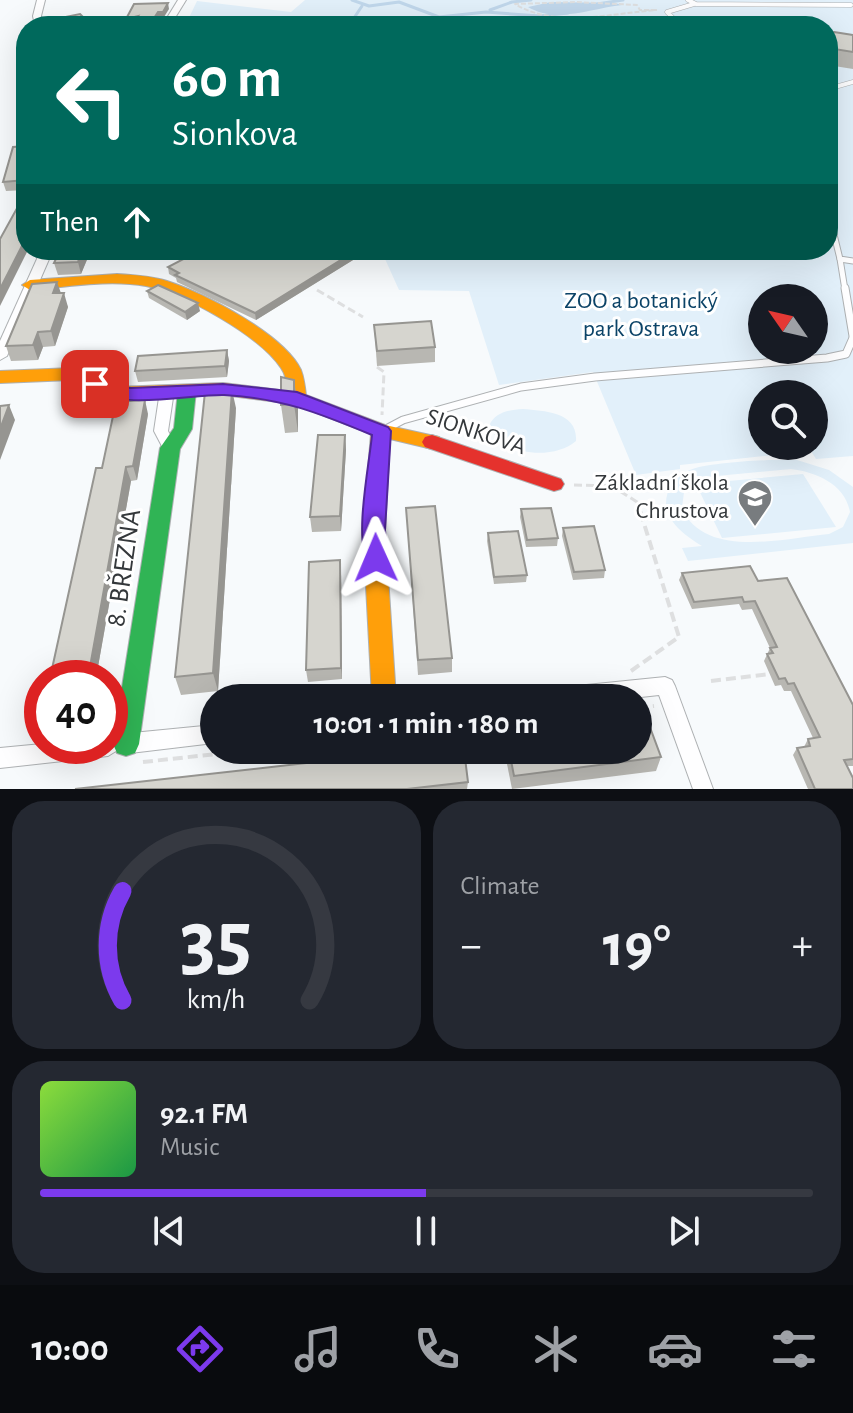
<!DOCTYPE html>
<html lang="en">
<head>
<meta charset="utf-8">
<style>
	:root { --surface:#171b24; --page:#242831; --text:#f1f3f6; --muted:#9ea1a6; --line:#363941; --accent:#7c3aed }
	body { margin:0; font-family:"Alegreya Sans",sans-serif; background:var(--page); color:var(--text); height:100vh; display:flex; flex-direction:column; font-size:30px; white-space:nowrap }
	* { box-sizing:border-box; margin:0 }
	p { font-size:26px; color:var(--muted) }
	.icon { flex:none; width:44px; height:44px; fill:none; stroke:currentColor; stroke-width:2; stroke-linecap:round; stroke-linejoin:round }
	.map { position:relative; height:789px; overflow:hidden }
	.side { display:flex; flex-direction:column; gap:12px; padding:12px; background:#0d0f14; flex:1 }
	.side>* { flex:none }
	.banner { position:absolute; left:16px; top:16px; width:822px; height:244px; border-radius:32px; box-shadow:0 8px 32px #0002; background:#00695c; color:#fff; overflow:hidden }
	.needle { width:52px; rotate:304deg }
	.controls { position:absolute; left:748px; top:284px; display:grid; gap:16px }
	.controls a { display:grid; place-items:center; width:80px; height:80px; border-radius:50%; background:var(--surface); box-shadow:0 8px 32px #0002; font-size:40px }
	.speed { position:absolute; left:24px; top:660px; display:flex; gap:16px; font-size:40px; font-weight:700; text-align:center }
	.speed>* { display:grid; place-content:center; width:104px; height:104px; border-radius:50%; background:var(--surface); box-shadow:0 8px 32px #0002; line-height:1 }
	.speed .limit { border:12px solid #d22; background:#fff; color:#111 }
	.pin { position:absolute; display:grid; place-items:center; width:68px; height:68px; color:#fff; margin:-34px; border-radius:16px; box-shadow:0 4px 12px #0006 }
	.me { position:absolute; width:88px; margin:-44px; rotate:359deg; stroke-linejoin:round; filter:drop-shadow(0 0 6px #0008) }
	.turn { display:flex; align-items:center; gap:28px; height:168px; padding:0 24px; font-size:36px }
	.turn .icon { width:104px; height:104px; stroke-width:2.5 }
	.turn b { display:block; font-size:56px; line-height:68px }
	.then { display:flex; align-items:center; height:76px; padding:0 24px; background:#0003; gap:16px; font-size:30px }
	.big { font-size:60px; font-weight:700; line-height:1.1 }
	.side .tile { flex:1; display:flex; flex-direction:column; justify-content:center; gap:12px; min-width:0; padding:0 28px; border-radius:32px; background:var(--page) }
	.side .dial { align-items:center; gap:0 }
	.dial svg { height:208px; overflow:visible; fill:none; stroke:var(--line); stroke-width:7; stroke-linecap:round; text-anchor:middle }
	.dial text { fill:var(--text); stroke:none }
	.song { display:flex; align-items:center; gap:24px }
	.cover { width:96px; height:96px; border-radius:12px; background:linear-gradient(135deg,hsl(90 70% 55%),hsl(140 70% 35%)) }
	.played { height:8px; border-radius:4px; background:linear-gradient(90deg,var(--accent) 50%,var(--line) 50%) }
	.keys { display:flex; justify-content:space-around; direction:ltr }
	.heat { display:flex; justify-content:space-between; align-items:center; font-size:44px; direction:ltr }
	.side .tiles { flex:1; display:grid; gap:12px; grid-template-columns:1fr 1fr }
	.tile:last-child { grid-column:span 2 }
	.trip { position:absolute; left:200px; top:684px; width:452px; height:80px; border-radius:40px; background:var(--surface); box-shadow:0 8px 32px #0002; font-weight:700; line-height:80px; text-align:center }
	.tab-bar { display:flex; height:128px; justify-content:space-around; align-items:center; background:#090b0e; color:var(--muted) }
	.tab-bar .icon { width:56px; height:56px }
	.tab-bar .active { color:var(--accent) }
	.tab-bar b { font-size:36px; color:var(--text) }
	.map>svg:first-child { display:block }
	.green { fill:#e2f0fa; fill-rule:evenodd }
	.water { fill:#c0d7eb }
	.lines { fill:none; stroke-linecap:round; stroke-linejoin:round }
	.stream { stroke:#c0d7eb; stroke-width:3 }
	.lane-far2-casing { stroke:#aeb1b3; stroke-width:5 }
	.lane-far1-casing { stroke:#aeb1b3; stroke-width:7 }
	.lane-casing { stroke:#aeb1b3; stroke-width:9 }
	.street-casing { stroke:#aeb1b3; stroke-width:2 }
	.fast-casing { stroke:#aeb1b3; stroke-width:2 }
	.slow-casing { stroke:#aeb1b3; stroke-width:2 }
	.jam-casing { stroke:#aeb1b3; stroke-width:2 }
	.path-far2 { stroke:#dedfe0; stroke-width:2; stroke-dasharray:5 2; stroke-linecap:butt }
	.path-far1 { stroke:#dedfe0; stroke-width:3; stroke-dasharray:8 4; stroke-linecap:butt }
	.path { stroke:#dedfe0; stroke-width:4; stroke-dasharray:10 5; stroke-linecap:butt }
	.lane-far2 { stroke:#fefeff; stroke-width:4 }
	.lane-far1 { stroke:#fefeff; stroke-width:5 }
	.lane { stroke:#fefeff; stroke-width:7 }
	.street { fill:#fefeff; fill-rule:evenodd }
	.fast { fill:#30b455; fill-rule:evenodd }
	.slow { fill:#ff9f0a; fill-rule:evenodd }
	.jam { fill:#e5322d; fill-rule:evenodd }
	.wall { fill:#b8b7b2 }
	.shaded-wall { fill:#969591 }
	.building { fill:#d6d5cf; stroke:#969591; stroke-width:2 }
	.route { fill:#7c3aed; stroke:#51269a; stroke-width:2 }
	.labels { text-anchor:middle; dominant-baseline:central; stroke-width:6; stroke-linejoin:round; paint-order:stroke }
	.park-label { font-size:24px; fill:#0b4367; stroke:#fff }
	.street-label { font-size:24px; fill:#34383b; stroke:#fff }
	.poi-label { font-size:24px; fill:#34383b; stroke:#fff; text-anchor:end }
	.near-street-label { font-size:28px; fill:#34383b; stroke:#fff }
</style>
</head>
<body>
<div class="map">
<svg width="853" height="789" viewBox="0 0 853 789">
	<rect width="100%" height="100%" fill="#f7fafc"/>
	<g class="green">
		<path d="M 305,0 L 853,0 L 853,456 L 816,459 L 811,451 L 680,465 L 680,469 L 636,475 L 593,372 L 499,385 L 469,291 L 399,290 L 381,250 L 828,250 L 828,26 L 185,26 L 197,1 L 291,12 ZM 762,298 L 814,298 L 814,350 L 762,350 ZM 762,394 L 814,394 L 814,446 L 762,446 Z"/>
		<path d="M 523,409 C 545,411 578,412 576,441 C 554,460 503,457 489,426 C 495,412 509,410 523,409 Z"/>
		<path d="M 797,460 L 829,470 L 853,487 L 853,543 L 688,561 L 682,548 L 702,546 C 686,536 668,524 666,504 C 666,488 675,476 690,470 C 709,462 775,459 797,460 ZM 791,469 C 816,472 845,484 850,512 L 843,527 L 829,534 C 786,538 704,560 682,508 L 684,492 L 692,483 L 706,477 Z"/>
		<path d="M 803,474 L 836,527 L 722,538 L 696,484 Z"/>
	</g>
	<path class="water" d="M 551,2 L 615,3 L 622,5 C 593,8 556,24 528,7 Z"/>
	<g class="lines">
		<g class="stream">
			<path d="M 352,0 L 369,6 L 399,2 L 439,17 L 486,12 L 540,16 L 568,13"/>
			<path d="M 597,4 L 623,0"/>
			<path d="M 490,10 L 512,2 L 531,0"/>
			<path d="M 344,26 L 352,21 L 362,6"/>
		</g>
		<g class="lane-far2-casing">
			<g id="lane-far2">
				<path d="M 688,0 L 696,4 L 851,5"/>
				<path d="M 681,26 L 667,12 L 694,4"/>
				<path d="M 828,89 L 853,82"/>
			</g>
		</g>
		<g class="lane-far1-casing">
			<g id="lane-far1">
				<path d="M 828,210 L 840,259 L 853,261"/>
				<path d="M 840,259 L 845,290"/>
			</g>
		</g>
		<g class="lane-casing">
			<g id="lane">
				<path d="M 845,288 L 853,336"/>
				<path d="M 386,429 L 403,420 L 521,387 L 595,377 L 827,358 L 846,354 L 853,338"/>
			</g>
		</g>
		<g class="street-casing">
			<g id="street">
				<path d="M 37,0 L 45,0 L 41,16 L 43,26 L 35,26 L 33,16 Z"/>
				<path d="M 178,0 L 186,0 L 170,26 L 162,26 Z"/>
				<path d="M 41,250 L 53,250 L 7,356 L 0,360 L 0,341 Z"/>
				<path d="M 167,386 L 174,391 L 168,431 L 177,448 L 175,452 L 165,452 L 154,431 L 160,391 Z"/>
				<path d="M 665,677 L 672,680 L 675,686 L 713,789 L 693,789 L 659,695 L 632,698 L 537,698 L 540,692 L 547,689 Z"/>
				<path d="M 214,725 L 214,743 L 122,754 L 116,751 L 108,756 L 0,768 L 0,748 L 42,744 L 42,746 L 110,746 L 110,737 L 114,739 L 122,734 Z"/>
			</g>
		</g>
		<g class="fast-casing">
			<path id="fast" d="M 187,385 L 196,391 L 192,429 L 180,449 L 139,744 L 135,753 L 126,756 L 117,753 L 113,744 L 160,448 L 174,428 L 178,391 Z"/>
		</g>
		<g class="slow-casing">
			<path id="slow" d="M 117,274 C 134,275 151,276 167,281 C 204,293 284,334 301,370 C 304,378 305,386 306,395 L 385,425 L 439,437 L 442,442 L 439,447 L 432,449 L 390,439 L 385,530 L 396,698 L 372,698 L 363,530 L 371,434 L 294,404 L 223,395 L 114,399 L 71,380 L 0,383 L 0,371 L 73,368 L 116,387 L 223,383 L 287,391 C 287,383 286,375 281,368 C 260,336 184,293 146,286 C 108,279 68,287 30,290 L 22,285 L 30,280 Z"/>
		</g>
		<g class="jam-casing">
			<path id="jam" d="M 432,435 L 561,479 L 564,484 L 561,489 L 554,491 L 425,447 L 422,442 L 425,437 Z"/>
		</g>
		<path class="path-far2" d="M 656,10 L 640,10 L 637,5 L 576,2 L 515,4 C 556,29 612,13 657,10"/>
		<g class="path-far1">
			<path d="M 317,290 L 363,317"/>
			<path d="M 377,367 L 384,372 L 382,415"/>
			<path d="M 574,485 L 612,486 L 637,502 L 638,506"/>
		</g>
		<g class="path">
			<path d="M 631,671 L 679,637 L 638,504"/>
			<path d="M 711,681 L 770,674"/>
			<path d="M 638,708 L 654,706"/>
			<path d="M 143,762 L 253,750"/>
		</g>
		<use href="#lane-far2" class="lane-far2"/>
		<use href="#lane-far1" class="lane-far1"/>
		<use href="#lane" class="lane"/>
		<use href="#street" class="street"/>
		<use href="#fast" class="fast"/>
		<use href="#slow" class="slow"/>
		<use href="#jam" class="jam"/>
	</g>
	<g class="wall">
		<path d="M 853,35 L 853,69 L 828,65 L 828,48 Z"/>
		<path d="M 26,146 L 26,190 L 6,191 L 3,182 Z"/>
		<path d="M 60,250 L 91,250 L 81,274 L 58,275 L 54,263 Z"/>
		<path d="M 178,250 L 366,250 L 366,252 L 256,320 L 177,282 L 176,278 L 169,274 L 168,267 L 189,256 Z"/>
		<path d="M 147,291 L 200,311 L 187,320 L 149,298 Z"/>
		<path d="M 61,293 L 68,307 L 55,346 L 43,347 L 38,360 L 11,361 L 6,346 Z"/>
		<path d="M 374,325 L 435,347 L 435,362 L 377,366 Z"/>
		<path d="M 227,350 L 229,361 L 227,377 L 138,382 L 135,371 Z"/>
		<path d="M 294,380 L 298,409 L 298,432 L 285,433 L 281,405 Z"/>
		<path d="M 236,408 L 218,691 L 181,695 L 175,677 Z"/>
		<path d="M 148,414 L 137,480 L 131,481 L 96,678 L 50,678 L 102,468 Z"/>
		<path d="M 345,435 L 346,450 L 341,531 L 312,532 L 310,517 Z"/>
		<path d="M 406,508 L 452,658 L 452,672 L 418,675 Z"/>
		<path d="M 521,509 L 558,538 L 557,546 L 526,547 L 520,517 Z"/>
		<path d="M 563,528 L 605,570 L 604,578 L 573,580 L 562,536 Z"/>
		<path d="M 488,533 L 527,575 L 526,582 L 494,584 L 487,541 Z"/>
		<path d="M 341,572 L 342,679 L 308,682 L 306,670 Z"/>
		<path d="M 682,573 L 758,581 L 853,705 L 853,766 L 847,766 L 853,789 L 808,789 L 793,755 L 797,748 L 804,747 L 808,739 L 813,738 L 791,691 L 784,691 L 781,685 L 775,686 L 764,661 L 770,648 L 752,609 L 742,610 L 739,604 L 692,609 L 679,580 Z"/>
		<path d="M 505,750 L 638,750 L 661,757 L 656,771 L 512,789 L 505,754 Z"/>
		<path d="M 468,782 L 467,789 L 75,789 Z"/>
	</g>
	<g class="shaded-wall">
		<path d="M 168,3 L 169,9 L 164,17 L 159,18 L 154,26 L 149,26 L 158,12 Z"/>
		<path d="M 138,16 L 139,22 L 127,24 L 126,19 Z"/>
		<path d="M 26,238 L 26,250 L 28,250 L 0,306 L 0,289 Z"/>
		<path d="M 82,250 L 91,250 L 81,274 L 78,262 Z"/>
		<path d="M 357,250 L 366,250 L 366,252 L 256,320 L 255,313 Z"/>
		<path d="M 57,282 L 62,296 L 53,293 Z"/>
		<path d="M 64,293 L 68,307 L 55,346 L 51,331 Z"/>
		<path d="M 198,303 L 200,311 L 187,320 L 185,312 Z"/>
		<path d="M 38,332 L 43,347 L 38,360 L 33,345 Z"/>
		<path d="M 227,350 L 229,361 L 227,377 L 225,366 Z"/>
		<path d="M 294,380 L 298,409 L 298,432 L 294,404 Z"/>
		<path d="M 232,390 L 236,408 L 218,691 L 213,673 Z"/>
		<path d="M 145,400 L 148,414 L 137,480 L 133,466 Z"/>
		<path d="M 9,405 L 15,420 L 0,460 L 0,429 Z"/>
		<path d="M 345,435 L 346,450 L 341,531 L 340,516 Z"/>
		<path d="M 126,467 L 131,481 L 96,678 L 88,678 Z"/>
		<path d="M 340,560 L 341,572 L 342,679 L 341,668 Z"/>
	</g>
	<g class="building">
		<path d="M 168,3 L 163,12 L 158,12 L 149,26 L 131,26 L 138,16 L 126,19 L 134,4 Z"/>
		<path d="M 80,14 L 91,25 L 68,26 L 60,18 Z"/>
		<path d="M 834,32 L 853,35 L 853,52 L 828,48 L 828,43 Z"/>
		<path d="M 26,146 L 26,180 L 3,182 L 13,147 Z"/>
		<path d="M 26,192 L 26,238 L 0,289 L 0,239 Z"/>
		<path d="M 60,250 L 82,250 L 78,262 L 54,263 Z"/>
		<path d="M 190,250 L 357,250 L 255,313 L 175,275 L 179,273 L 168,267 L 195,253 Z"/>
		<path d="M 57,282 L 53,293 L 64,293 L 51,331 L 38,332 L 33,345 L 6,346 L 32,284 Z"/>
		<path d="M 158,285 L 198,303 L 185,312 L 147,291 Z"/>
		<path d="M 431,321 L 435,347 L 377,351 L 374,325 Z"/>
		<path d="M 227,350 L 225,366 L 135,371 L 138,356 Z"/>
		<path d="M 281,377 L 294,380 L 294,404 L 281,405 Z"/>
		<path d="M 232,390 L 213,673 L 175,677 L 205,392 Z"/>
		<path d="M 145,400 L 133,466 L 126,467 L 88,678 L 50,678 L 96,468 L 102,468 L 116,402 Z"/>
		<path d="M 9,405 L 0,429 L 0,406 Z"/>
		<path d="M 318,435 L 345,435 L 340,516 L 310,517 Z"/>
		<path d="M 435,506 L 452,658 L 418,660 L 406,508 Z"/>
		<path d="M 551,508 L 558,538 L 527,540 L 521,509 Z"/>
		<path d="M 594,526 L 605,570 L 574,572 L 563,528 Z"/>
		<path d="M 518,531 L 527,575 L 494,577 L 488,533 Z"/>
		<path d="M 340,560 L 341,668 L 306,670 L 309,562 Z"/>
		<path d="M 750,566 L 758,581 L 787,578 L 853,705 L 853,759 L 844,760 L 853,778 L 853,789 L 815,789 L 797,748 L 810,746 L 808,739 L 820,737 L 794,683 L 788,684 L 785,678 L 779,679 L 767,654 L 773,653 L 770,648 L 777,647 L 755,601 L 744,602 L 742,597 L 694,602 L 682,573 Z"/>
		<path d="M 648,722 L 661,757 L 514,776 L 509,750 L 638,750 L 638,724 Z"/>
		<path d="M 422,750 L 464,750 L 468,782 L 407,789 L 75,789 Z"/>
	</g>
	<path class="route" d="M 95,379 L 117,387 L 131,388 L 223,384 L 297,392 L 388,427 L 391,431 L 385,530 L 387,558 L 384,564 L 376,567 L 368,564 C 354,538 369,466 372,435 C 319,413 282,398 224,395 C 189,394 110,413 86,384 L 89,380 Z"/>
	<defs>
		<g id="school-pin" transform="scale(1.8)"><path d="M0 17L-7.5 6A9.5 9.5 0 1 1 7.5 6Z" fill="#787c7f" stroke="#fff"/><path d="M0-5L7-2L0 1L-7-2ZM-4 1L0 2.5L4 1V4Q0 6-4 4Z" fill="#fff"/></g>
	</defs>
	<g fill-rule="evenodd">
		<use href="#school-pin" x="755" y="497"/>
	</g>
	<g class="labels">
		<g class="park-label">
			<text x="641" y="301">ZOO a botanický<tspan x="641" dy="28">park Ostrava</tspan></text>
		</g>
		<g class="street-label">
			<text transform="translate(476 432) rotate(18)">SIONKOVA</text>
		</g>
		<g class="poi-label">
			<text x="729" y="483">Základní škola<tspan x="729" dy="28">Chrustova</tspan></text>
		</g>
		<g class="near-street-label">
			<text transform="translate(124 568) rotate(-82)">8. BŘEZNA</text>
		</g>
	</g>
</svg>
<div class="controls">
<a><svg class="needle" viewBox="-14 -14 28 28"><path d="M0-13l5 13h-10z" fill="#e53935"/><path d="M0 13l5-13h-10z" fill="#9ea1a6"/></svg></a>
<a><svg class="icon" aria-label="search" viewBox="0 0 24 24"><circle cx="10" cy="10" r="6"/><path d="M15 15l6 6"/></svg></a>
</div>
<div class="speed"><div class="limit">40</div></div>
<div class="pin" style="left:95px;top:384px;background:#d93025"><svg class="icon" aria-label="arrive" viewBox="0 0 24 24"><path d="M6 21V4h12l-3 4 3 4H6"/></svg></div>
<svg class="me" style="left:376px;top:558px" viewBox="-20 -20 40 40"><path d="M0-17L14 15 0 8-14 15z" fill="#7c3aed" stroke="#fff" stroke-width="4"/></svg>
<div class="trip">10:01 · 1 min · 180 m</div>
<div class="banner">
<div class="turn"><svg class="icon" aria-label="left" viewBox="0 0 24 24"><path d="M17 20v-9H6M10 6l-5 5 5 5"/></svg><div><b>60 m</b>Sionkova</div></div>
<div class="then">Then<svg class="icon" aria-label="ahead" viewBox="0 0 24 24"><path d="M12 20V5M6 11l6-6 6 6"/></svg></div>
</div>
</div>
<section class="side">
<div class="tiles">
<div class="tile dial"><svg viewBox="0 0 100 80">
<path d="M14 69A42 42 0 1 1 86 69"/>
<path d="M14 69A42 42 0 0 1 14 27" stroke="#7c3aed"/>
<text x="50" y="56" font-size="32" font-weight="700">35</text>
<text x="50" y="72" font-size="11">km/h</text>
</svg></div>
<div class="tile"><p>Climate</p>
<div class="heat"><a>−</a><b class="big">19°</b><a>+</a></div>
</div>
<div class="tile">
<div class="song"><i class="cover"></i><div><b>92.1 FM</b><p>Music</p></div></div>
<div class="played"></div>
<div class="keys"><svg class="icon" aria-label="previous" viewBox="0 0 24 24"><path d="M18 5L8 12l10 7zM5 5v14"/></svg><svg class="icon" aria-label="pause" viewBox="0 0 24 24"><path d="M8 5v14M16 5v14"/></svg><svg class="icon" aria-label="next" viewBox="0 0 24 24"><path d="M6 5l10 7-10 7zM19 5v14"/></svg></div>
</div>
</div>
</section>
<nav class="tab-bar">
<b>10:00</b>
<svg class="icon active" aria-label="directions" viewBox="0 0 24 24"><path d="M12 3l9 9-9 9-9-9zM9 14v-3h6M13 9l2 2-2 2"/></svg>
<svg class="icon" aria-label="music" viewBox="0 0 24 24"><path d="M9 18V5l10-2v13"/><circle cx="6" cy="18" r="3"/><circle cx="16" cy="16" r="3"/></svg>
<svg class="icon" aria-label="phone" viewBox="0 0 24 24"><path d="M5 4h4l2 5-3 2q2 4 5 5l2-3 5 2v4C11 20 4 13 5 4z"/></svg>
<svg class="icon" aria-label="climate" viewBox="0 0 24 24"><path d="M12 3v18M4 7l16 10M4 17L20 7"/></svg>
<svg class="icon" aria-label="car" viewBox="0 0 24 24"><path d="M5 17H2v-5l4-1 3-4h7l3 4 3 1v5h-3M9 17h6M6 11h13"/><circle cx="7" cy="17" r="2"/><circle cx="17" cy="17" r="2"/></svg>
<svg class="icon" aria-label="filters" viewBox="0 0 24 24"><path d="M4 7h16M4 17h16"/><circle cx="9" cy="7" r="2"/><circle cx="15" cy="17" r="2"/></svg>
</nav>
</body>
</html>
